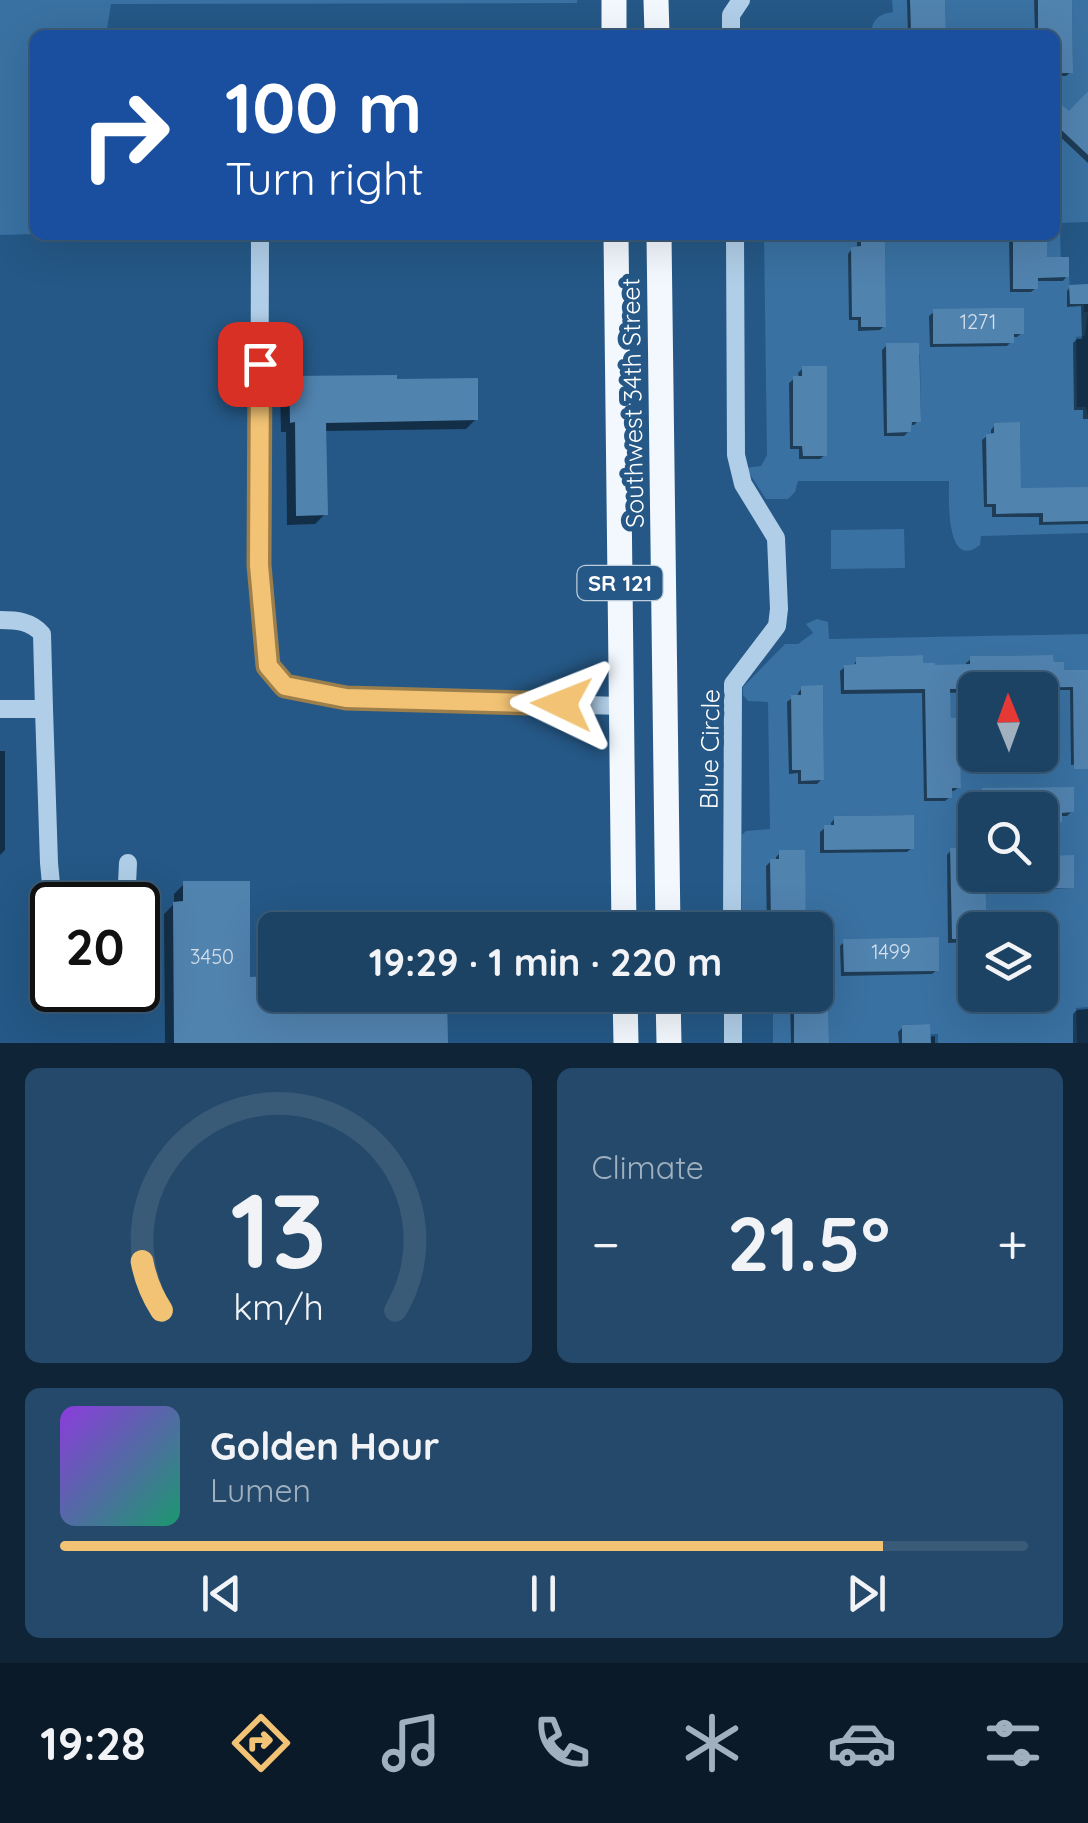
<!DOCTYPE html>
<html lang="en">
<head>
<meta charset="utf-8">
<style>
	:root { --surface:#1c4264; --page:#25496a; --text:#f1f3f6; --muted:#a0b0bf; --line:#3a5b78; --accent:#f2c374 }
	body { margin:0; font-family:Quicksand,sans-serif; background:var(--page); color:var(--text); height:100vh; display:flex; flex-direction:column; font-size:38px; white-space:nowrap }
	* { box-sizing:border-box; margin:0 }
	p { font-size:32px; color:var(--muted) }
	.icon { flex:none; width:55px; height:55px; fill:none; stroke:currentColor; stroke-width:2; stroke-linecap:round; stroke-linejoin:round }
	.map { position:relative; height:1043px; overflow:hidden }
	.side { display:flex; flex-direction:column; gap:25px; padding:25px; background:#0f2437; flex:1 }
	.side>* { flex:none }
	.top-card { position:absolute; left:30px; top:30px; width:1030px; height:210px; border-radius:15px; box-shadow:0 10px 40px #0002,0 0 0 2px var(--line); background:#1a4fa0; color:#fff; overflow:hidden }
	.needle { width:65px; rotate:359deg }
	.controls { position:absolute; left:958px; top:672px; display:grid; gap:20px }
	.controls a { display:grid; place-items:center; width:100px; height:100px; border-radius:15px; background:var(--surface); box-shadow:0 10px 40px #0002,0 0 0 2px var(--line); font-size:50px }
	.speed { position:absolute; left:30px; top:882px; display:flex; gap:20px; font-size:50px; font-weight:700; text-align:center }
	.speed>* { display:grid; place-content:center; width:130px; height:130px; border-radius:50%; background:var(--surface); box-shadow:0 10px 40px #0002,0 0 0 2px var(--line); line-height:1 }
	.speed .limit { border:5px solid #111; border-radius:15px; background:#fff; color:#111 }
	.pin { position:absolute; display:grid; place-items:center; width:85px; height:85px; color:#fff; margin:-42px; border-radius:20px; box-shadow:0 5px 15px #0006 }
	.me { position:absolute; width:110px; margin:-55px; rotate:272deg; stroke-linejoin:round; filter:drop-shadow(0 0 8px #0008) }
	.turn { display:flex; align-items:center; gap:35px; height:210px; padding:0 30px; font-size:45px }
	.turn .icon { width:130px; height:130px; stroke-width:2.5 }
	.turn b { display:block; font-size:70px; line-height:85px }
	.big { font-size:75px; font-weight:800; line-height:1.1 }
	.side .tile { flex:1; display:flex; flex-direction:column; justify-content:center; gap:15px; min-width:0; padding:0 35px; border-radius:15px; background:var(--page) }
	.side .dial { align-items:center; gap:0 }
	.dial svg { height:260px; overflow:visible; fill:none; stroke:var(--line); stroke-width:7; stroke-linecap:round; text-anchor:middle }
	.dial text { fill:var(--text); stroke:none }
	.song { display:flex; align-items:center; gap:30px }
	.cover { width:120px; height:120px; border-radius:15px; background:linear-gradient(135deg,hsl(270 70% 55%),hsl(160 70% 35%)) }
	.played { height:10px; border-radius:5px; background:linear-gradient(90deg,var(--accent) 85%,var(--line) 85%) }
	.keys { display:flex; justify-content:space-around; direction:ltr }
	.heat { display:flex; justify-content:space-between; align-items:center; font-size:55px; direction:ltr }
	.side .tiles { flex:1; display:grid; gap:25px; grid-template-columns:1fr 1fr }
	.tile:last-child { grid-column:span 2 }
	.trip { position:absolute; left:258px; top:912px; width:575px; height:100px; border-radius:15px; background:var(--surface); box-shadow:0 10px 40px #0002,0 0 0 2px var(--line); font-weight:800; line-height:100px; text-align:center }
	.menu { display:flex; height:160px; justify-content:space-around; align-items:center; background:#0b1a28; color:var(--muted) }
	.menu .icon { width:70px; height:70px }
	.menu .active { color:var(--accent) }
	.menu b { font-size:45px; color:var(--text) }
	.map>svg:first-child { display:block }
	.green { fill:#3971a2; fill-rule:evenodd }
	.shadow { fill:#0007 }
	.building { fill:#5183af }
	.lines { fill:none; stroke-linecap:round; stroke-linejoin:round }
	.minor { stroke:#b0cee8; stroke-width:18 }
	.major { stroke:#f2f8fe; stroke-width:25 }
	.route-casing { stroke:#9d7f4b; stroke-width:25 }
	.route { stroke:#f2c374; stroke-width:18 }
	.labels { text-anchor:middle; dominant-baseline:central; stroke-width:10; stroke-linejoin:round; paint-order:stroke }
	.number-label { font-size:20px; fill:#d4e0eb }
	.shield { fill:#255886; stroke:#becddb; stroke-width:2.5 }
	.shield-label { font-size:22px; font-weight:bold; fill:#fff }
	.street-label { font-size:25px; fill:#fff; stroke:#255886 }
</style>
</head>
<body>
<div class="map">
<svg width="1088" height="1043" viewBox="0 0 1088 1043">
	<rect width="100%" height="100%" fill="#255886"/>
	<g class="green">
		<path d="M 0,0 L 577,0 L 577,3 L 111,4 L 106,35 L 35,35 L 35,234 L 0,235 Z"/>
		<path d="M 892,0 L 910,0 L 911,35 L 871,35 C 872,20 878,14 893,12 Z"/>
		<path d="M 945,0 L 1038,0 L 1038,35 L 946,35 Z"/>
		<path d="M 1072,0 L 1088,0 L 1088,91 L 1083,96 L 1088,101 L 1074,116 L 1062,105 L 1055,112 L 1055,73 L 1066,73 L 1073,63 Z"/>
		<path d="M 1073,121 L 1088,155 L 1088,222 L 1060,223 L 1061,271 L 1069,271 L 1070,303 L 1084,304 L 1084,312 L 1088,312 L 1085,336 L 1076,337 L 1077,407 L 1086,407 L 1088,416 L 1088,487 L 1043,513 L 1043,522 L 1088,521 L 1088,533 L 981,536 L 980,545 C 945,572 949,496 949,481 L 798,481 L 795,492 L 788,499 L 766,499 L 746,468 L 761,466 L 767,455 L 764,235 L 1013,235 L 1013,288 L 1038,289 L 1038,278 L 1047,277 L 1047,235 L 1055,235 L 1055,124 L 1063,132 ZM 861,235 L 885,236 L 886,327 L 862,327 L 851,247 L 861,246 ZM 933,309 L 1024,309 L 1024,333 L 933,334 ZM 910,343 L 911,353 L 920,354 L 921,421 L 912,422 L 911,432 L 888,433 L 886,344 ZM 802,366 L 827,366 L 827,456 L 802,446 L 793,445 L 793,377 L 802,376 ZM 995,423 L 1020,423 L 1021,514 L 996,514 L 996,504 L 987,503 L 986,434 L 994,433 Z"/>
		<path d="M 904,529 L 905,568 L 831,569 L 831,530 Z"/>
		<path d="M 817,619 L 828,622 L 829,639 L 1088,634 L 1088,1007 L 1076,1008 L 1077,1043 L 938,1043 L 938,1034 L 930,1034 L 929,1024 L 902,1025 L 902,1043 L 829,1043 L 828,973 L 815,972 L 815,930 L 806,930 L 804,850 L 780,850 L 779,859 L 770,859 L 771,929 L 782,930 L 742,930 L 742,835 L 746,831 L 770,829 L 768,702 L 748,701 L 743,695 L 743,687 L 785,644 L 798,644 L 813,633 L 806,624 ZM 923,655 L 923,663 L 935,664 L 935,689 L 844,690 L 844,665 L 856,664 L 857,657 ZM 1053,655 L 1054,662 L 1064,662 L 1064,687 L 959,689 L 958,665 L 970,664 L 970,656 ZM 802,686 L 823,686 L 824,780 L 802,781 L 801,770 L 792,770 L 791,696 L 801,695 ZM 975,690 L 1040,690 L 1040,755 L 975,755 ZM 951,718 L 960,718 L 961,787 L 952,788 L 952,798 L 928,798 ZM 1073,787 L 1074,812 L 1062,813 L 1062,822 L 1040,822 L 1040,862 L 1049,862 L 1050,856 L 1074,856 L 1074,887 L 1039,888 L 1038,882 L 1032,882 L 1031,875 L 985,875 L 987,927 L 978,928 L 978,930 L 1040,930 L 1040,962 L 1042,962 L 1042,971 L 1052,971 L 1052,995 L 962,997 L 961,973 L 972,972 L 972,963 L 975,963 L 975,939 L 952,939 L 950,849 L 975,847 L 975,810 ZM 903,815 L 904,824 L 914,825 L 914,849 L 824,850 L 824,826 L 834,825 L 835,816 ZM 938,937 L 932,971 L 854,972 L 844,963 L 844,939 Z"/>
		<rect x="773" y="995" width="21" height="48"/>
	</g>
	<g class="shadow">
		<path d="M 907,0 L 942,0 L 943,35 L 908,35 Z"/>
		<path d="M 1034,0 L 1070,0 L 1071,72 L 1066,76 L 1055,76 L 1055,35 L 1035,35 Z"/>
		<path d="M 1088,94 L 1088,163 L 1055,132 L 1055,116 L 1069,114 Z"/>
		<path d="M 857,235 L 883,235 L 884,326 L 880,330 L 858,331 L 858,320 L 849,320 L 848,254 L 852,249 L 857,249 Z"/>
		<path d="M 1009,235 L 1044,235 L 1044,259 L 1067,276 L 1063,281 L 1036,281 L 1036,288 L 1031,292 L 1010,292 Z"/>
		<path d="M 1070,287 L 1088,287 L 1088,419 L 1083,419 L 1083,410 L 1074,410 L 1073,343 L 1077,339 L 1082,339 L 1081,306 L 1067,307 L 1067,291 Z"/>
		<path d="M 934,312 L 1022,333 L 1017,337 L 1011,337 L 1011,342 L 1007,346 L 930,347 L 929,316 Z"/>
		<path d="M 887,345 L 918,421 L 914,425 L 909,425 L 909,431 L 904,436 L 884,436 L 882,350 Z"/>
		<path d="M 803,368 L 825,455 L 820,459 L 799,459 L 799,449 L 790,449 L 789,383 L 794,379 L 799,379 L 798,373 Z"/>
		<path d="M 290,379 L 395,381 L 476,419 L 466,429 L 324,431 L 325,514 L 315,524 L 287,525 L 286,432 L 281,432 L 280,389 Z"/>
		<path d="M 995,425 L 1018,491 L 1088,490 L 1088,524 L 1039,525 L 1039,517 L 992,517 L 992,507 L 984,507 L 982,440 L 987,436 L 991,436 L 991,430 Z"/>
		<path d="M 857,659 L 921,666 L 966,667 L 966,663 L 971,659 L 1051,665 L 1062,673 L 1088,673 L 1088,764 L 1071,765 L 1070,690 L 975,690 L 975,692 L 948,693 L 959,787 L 954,791 L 950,791 L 950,797 L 945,801 L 924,801 L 922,693 L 841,694 L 840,671 L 845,667 L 853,667 Z"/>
		<path d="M 802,688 L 822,779 L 817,784 L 798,784 L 798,773 L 789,774 L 787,702 L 792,698 L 798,698 L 798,693 Z"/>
		<path d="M 0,751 L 5,751 L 5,850 L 0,855 Z"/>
		<path d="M 983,791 L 1072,811 L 1067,816 L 1060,816 L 1060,821 L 1055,825 L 1040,825 L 1040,810 L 979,810 L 979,795 Z"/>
		<path d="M 835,818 L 912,848 L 907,852 L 820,853 L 820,832 L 825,828 L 831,828 L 831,823 Z"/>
		<path d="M 951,850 L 975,861 L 975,875 L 983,875 L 984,927 L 981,930 L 975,930 L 975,938 L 972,942 L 948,943 L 947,855 Z"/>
		<path d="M 780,853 L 803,930 L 767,930 L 766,866 L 771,861 L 776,861 L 776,857 Z"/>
		<path d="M 1050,858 L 1072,887 L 1070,888 L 1038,889 L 1038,883 L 1031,883 L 1031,875 L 1040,875 L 1040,865 L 1049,865 Z"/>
		<path d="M 184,884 L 248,979 L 275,979 L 275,995 L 445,995 L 445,1043 L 165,1043 L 164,914 L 174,904 L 174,894 Z"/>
		<path d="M 845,941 L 937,970 L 932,974 L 841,976 L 840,946 Z"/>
		<path d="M 973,965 L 975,965 L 975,995 L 1040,995 L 1040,973 L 1049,973 L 1050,994 L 1045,999 L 958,1000 L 958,979 L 962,975 L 968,974 L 968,970 Z"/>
		<path d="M 815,975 L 825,975 L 826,1043 L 791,1043 L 790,995 L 815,995 Z"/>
		<path d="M 1088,1009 L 1088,1043 L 1073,1043 L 1073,1014 L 1077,1010 Z"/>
		<path d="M 903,1027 L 928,1037 L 935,1036 L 935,1043 L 899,1043 L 898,1032 Z"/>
	</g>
	<g class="building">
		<path d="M 910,0 L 945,0 L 946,35 L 911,35 Z"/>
		<path d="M 1038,0 L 1072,0 L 1073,73 L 1055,73 L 1055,35 L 1038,35 Z"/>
		<path d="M 1088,91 L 1088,155 L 1055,124 L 1055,112 L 1062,105 L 1069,111 Z"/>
		<path d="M 861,235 L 885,235 L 886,327 L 861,327 L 861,317 L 852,317 L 851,247 L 861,246 Z"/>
		<path d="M 1013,235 L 1047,235 L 1047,257 L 1069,257 L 1069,277 L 1038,278 L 1038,289 L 1013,289 Z"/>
		<path d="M 1088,284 L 1088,304 L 1070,304 L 1069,285 Z"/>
		<path d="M 997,308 L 1024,308 L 1024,334 L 1014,334 L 1014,343 L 933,344 L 933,309 Z"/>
		<path d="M 886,343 L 919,343 L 921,422 L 912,422 L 911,432 L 887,433 Z"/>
		<path d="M 802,366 L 827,366 L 827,456 L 803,456 L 802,446 L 793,446 L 793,376 L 802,376 Z"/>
		<path d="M 397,375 L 397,379 L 478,378 L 478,420 L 326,423 L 328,515 L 296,516 L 295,422 L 290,423 L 289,376 Z"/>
		<path d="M 1020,422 L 1021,488 L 1088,487 L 1088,521 L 1043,522 L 1043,513 L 996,514 L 996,504 L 987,504 L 986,434 L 994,433 L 994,423 Z"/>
		<path d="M 923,655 L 923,663 L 935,663 L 935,665 L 970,664 L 970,656 L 1053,655 L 1054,662 L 1064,662 L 1064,670 L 1088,670 L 1088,769 L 1074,769 L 1073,687 L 950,689 L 951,718 L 960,718 L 961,788 L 952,788 L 952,798 L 927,798 L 925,689 L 844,690 L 844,665 L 856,664 L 856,657 Z"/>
		<path d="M 823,685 L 824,780 L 801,781 L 801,770 L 792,770 L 791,695 L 801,695 L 801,686 Z"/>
		<path d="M 1074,787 L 1074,812 L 1062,813 L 1062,822 L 1040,822 L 1040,810 L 982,810 L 982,788 Z"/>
		<path d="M 914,815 L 914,849 L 824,850 L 824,825 L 834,825 L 834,816 Z"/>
		<path d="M 975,847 L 975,875 L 985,875 L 987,928 L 975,930 L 975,939 L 952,939 L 950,848 Z"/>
		<path d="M 779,850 L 805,850 L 806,930 L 771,930 L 770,859 L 779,859 Z"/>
		<path d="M 1074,855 L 1074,888 L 1040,888 L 1040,862 L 1049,862 L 1049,856 Z"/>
		<path d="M 183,881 L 250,881 L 250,977 L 275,976 L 275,995 L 447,995 L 448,1043 L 174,1043 L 173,902 L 183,901 Z"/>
		<path d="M 939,937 L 939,971 L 844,972 L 843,939 Z"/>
		<path d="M 794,995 L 828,995 L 829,1043 L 794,1043 Z"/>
		<path d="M 930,1024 L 931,1043 L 902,1043 L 902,1025 Z"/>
	</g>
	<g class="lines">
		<g class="minor">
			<path d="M 731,35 L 731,15 L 741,0"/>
			<path d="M 260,235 L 259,565 L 268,666 L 285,686 L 345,698 L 621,706"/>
			<path d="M 0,620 C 16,620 31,621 42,634 L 44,709"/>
			<path d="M 0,709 L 44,709 L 49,863 L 53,905"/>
			<path d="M 126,905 L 128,863"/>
			<path d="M 732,930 L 733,684 L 777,626 L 779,609 L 776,538 L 743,484 L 736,455 L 735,235"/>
			<path d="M 62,991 L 86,990"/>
			<path d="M 733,995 L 733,1043"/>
		</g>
		<g class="major">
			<path d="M 614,0 L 614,35"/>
			<path d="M 656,0 L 657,35"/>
			<path d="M 616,235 L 624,930"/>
			<path d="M 659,235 L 668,930"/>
			<path d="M 625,995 L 626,1043"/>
			<path d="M 668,995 L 669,1043"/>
		</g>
	</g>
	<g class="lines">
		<g class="route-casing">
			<path id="route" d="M 260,364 L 259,565 L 268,666 L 285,686 L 346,698 L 562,704"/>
		</g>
		<use href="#route" class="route"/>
	</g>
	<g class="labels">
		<g class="number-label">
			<text x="978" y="321">1271</text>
			<text x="891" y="951">1499</text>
			<text x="212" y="956">3450</text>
		</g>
		<rect class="shield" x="577.5" y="566" width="85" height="34" rx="8"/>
		<g class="shield-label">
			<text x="620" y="583">SR 121</text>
		</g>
		<g class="street-label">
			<text transform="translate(632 403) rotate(-91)">Southwest 34th Street</text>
			<text transform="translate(709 749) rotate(-89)">Blue Circle</text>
		</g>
	</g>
</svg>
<div class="controls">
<a><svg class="needle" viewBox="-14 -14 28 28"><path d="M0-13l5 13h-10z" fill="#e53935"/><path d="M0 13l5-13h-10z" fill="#a0b0bf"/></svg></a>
<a><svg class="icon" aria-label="search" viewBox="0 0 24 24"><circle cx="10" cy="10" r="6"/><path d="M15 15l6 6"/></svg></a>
<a><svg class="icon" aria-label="layers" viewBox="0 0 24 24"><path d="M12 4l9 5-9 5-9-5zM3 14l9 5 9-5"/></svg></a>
</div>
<div class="speed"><div class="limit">20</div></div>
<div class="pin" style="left:260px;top:364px;background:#d93025"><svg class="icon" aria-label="arrive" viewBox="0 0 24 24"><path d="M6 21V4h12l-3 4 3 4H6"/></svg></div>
<svg class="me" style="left:562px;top:704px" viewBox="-20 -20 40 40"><path d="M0-17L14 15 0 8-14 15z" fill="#f2c374" stroke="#fff" stroke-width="4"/></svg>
<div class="trip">19:29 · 1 min · 220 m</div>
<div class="top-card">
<div class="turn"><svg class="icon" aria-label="right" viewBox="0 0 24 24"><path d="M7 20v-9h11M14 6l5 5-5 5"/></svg><div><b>100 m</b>Turn right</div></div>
</div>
</div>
<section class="side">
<div class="tiles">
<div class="tile dial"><svg viewBox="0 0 100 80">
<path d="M14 69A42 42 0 1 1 86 69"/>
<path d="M14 69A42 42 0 0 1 8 54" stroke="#f2c374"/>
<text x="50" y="56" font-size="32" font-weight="700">13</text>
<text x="50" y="72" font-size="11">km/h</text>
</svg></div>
<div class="tile"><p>Climate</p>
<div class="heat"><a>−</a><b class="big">21.5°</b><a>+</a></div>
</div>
<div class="tile">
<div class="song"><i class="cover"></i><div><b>Golden Hour</b><p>Lumen</p></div></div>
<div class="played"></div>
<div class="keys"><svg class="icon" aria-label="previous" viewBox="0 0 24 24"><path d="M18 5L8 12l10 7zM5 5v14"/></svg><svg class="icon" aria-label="pause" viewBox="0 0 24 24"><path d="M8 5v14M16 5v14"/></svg><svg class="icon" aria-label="next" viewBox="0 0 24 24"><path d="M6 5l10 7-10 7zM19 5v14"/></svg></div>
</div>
</div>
</section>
<nav class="menu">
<b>19:28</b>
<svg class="icon active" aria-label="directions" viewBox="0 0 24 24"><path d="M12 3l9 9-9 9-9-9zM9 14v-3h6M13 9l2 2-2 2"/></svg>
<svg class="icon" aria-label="music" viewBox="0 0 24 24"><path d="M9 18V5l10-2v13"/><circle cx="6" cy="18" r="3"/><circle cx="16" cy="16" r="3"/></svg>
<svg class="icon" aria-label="phone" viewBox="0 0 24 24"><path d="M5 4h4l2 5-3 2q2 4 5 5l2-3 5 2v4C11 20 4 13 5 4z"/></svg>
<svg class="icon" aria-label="climate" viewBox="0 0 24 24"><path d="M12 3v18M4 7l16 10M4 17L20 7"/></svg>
<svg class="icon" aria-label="car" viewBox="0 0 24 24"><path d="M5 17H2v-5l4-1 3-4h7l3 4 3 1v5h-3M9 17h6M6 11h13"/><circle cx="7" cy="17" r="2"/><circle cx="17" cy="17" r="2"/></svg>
<svg class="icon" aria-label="filters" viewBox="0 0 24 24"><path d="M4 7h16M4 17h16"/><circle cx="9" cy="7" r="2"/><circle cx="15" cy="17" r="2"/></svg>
</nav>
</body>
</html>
